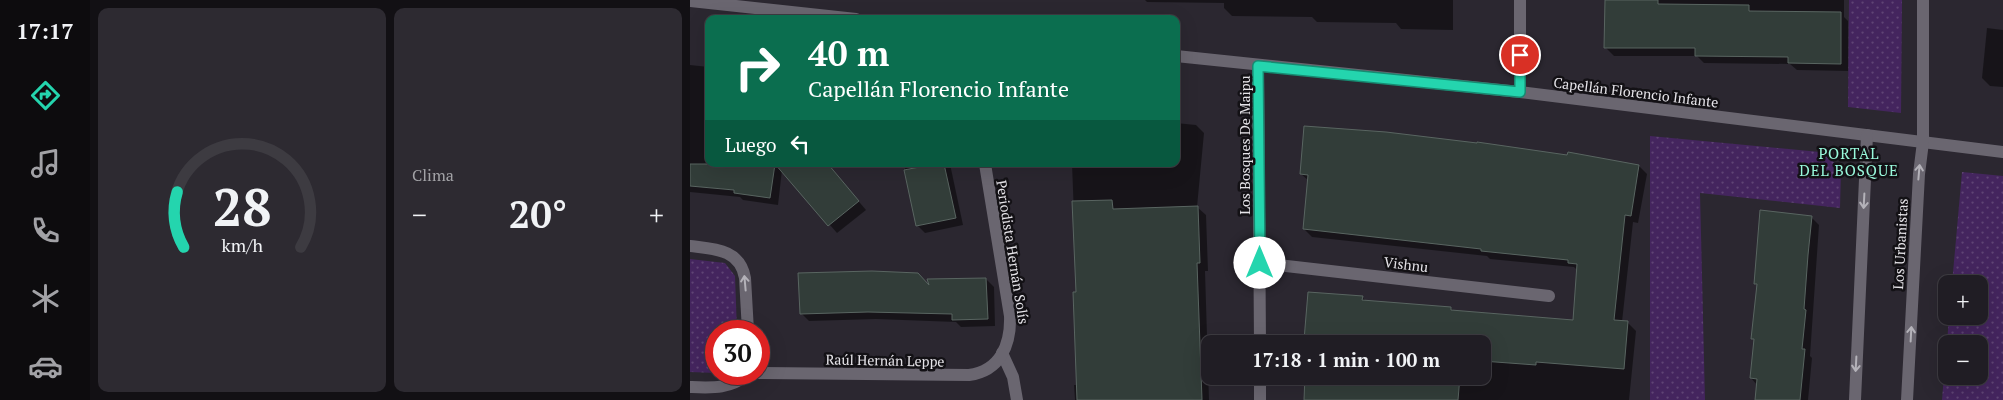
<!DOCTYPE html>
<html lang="es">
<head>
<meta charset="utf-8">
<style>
	:root { --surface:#201d24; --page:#2d2a31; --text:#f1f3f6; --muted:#a2a2a6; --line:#3d3b41; --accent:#24d5ae }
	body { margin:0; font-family:"PT Serif",serif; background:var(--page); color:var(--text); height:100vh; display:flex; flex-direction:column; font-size:19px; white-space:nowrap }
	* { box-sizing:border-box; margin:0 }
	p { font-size:16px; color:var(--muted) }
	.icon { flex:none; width:28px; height:28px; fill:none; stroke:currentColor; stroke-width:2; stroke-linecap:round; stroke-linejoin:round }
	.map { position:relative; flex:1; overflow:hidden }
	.drawer { display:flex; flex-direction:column; gap:8px; padding:8px; background:#121014; width:600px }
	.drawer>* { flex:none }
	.top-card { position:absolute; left:15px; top:15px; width:475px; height:152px; border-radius:10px; box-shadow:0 5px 20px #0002,0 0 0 1px var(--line); background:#0b6e4f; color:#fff; overflow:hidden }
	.controls { position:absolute; left:1248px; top:275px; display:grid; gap:10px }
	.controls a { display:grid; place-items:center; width:50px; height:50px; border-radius:10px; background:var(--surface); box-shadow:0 5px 20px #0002,0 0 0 1px var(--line); font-size:25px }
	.speed { position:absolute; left:15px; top:320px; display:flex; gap:10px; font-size:25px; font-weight:700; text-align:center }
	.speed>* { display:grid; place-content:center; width:65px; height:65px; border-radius:50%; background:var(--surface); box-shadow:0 5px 20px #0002,0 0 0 1px var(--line); line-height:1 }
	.speed .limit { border:8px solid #d22; background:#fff; color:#111 }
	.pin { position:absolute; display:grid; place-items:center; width:42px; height:42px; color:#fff; margin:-21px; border:2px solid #fff; border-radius:50%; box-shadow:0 1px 5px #0007 }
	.me { position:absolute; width:55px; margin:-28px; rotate:0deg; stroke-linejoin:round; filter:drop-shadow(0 0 4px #0008) }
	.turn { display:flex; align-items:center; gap:18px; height:105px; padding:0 20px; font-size:22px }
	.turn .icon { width:65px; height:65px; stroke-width:2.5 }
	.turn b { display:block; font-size:35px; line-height:42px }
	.then { display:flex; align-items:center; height:48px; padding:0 20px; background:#0003; gap:10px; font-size:19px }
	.big { font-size:38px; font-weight:800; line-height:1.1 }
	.drawer .widget { flex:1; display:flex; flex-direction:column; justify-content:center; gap:8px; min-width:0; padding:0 18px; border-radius:10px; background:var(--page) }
	.drawer .dial { align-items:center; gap:0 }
	.dial svg { height:130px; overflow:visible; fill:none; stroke:var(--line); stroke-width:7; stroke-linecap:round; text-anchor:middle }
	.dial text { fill:var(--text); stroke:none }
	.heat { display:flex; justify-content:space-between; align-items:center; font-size:28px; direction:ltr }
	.drawer .tiles { flex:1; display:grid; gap:8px; grid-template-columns:repeat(2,1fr) }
	.trip { position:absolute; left:511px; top:335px; width:290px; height:50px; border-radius:10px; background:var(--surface); box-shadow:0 5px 20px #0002,0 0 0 1px var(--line); font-weight:800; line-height:50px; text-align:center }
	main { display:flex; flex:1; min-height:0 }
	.dock { display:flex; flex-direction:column; width:90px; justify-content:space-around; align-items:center; background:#0d0c0e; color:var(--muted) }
	.dock .icon { width:35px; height:35px }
	.dock .selected { color:var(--accent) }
	.dock b { font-size:22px; color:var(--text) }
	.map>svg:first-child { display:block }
	.green { fill:url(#green-dots) }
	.shadow { fill:#0007 }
	.building { fill:#323d39; stroke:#596561 }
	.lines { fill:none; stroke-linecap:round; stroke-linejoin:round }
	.minor { stroke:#6a6670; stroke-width:12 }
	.oneway { stroke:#b4b2b9 }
	.route-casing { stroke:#178a71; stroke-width:12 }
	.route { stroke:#24d5ae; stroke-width:9 }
	.labels { text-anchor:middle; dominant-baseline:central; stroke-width:5; stroke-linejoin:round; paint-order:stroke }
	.street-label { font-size:14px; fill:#e6e4e9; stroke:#131115 }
	.neighbourhood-label { font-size:15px; letter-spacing:1px; fill:#99f9dc; stroke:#131115 }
</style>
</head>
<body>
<main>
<nav class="dock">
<b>17:17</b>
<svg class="icon selected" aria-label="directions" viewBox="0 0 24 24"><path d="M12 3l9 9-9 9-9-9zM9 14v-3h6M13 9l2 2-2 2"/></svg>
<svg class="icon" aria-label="music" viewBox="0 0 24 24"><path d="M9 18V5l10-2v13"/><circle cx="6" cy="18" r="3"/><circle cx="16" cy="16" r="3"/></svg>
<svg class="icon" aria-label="phone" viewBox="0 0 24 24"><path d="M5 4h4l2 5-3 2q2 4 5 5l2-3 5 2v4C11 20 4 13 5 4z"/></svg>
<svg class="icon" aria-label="climate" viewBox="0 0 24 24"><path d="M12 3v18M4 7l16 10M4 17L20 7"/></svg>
<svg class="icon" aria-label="car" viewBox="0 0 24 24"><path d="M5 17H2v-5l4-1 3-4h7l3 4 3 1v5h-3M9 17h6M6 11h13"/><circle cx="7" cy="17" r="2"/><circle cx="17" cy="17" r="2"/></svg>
</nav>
<section class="drawer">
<div class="tiles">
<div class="widget dial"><svg viewBox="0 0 100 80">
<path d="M14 69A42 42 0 1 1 86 69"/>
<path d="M14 69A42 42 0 0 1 10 35" stroke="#24d5ae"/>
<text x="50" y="56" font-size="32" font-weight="700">28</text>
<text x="50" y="72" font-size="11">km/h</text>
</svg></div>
<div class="widget"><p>Clima</p>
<div class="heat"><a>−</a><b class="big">20°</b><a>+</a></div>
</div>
</div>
</section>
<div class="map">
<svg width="1313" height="400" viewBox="0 0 1313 400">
	<defs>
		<pattern id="green-dots" width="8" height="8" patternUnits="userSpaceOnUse" patternTransform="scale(1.25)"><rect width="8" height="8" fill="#44255e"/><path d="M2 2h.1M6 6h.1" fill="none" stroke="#5f4475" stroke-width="1.8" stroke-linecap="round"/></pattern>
	</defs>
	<rect width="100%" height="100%" fill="#2b2730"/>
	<g class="green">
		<path d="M 1159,0 L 1212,0 L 1211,113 L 1158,107 Z"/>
		<path d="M 960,136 L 1130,152 L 1141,159 L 1151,170 L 1150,208 L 1010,193 L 1015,400 L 960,400 Z"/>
		<path d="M 1272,172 L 1313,176 L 1313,400 L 1252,400 L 1256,351 L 1256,376 L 1289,376 L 1289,344 L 1257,344 L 1259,316 L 1289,316 L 1289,284 L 1262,284 Z"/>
		<path d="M 0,259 L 35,263 L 45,276 L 47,331 L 26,331 L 26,373 L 0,372 Z"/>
	</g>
	<g class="shadow">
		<path d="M 455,0 L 763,0 L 763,30 L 711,29 L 706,23 L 627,22 L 622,17 L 542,16 L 534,8 L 534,3 L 457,2 Z"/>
		<path d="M 916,0 L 1154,0 L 1154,17 L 1158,21 L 1158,71 L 1107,70 L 1100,64 L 1014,63 L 1007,56 L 924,56 L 916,48 Z"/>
		<path d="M 1297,28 L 1313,30 L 1313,87 L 1300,86 L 1292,78 Z"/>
		<path d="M 0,65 L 19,67 L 19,164 L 103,164 L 101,180 L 92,170 L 88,205 L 53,200 L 50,197 L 0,192 Z"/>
		<path d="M 486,123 L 506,125 L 514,133 L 507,207 L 516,215 L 518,271 L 515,271 L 519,400 L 385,400 L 384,385 L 388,385 L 387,293 L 382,164 L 486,164 Z"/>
		<path d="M 126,164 L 137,164 L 176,210 L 147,233 L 103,183 Z"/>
		<path d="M 214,164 L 260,164 L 273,225 L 235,233 L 227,225 Z"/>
		<path d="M 949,166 L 957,174 L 948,223 L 943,222 L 932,322 L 938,323 L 946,331 L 939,400 L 615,400 L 617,376 L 792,376 L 792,344 L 619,344 L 615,340 L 672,297 L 676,301 L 761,308 L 764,311 L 884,321 L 888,271 L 884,267 L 800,259 L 797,256 L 622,237 L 614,229 L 619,181 L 611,174 Z"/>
		<path d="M 1121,217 L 1129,225 L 1120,356 L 1122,358 L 1118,400 L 1066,400 L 1067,385 L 1061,378 L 1065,341 L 1062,338 L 1068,286 L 1065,284 Z"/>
		<path d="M 296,279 L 304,287 L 305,326 L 271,327 L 266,322 L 186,319 L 119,321 L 111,313 Z"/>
	</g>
	<g class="building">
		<path d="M 915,0 L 968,0 L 968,4 L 1059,5 L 1059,11 L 1151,12 L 1151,64 L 1098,63 L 1098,57 L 1005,56 L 1005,48 L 914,48 Z"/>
		<path d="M 614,126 L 696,132 L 787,143 L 787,142 L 877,155 L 878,152 L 949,165 L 941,216 L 935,215 L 924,320 L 938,321 L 934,369 L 846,362 L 846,365 L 792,361 L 792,344 L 618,344 L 618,340 L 614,340 L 618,292 L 673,296 L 672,300 L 761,307 L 761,310 L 883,320 L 887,264 L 878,263 L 878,260 L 791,251 L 791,249 L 613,229 L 618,175 L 610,174 Z"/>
		<path d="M 0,164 L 85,164 L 80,198 L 44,193 L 44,190 L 0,186 Z"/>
		<path d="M 85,164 L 138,164 L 169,201 L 138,226 Z"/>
		<path d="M 245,164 L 254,164 L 266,218 L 226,226 L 214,170 Z"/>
		<path d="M 422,200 L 423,209 L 508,206 L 510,263 L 507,263 L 512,400 L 387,400 L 383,292 L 386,292 L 382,201 Z"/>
		<path d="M 1070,210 L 1122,216 L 1118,255 L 1114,309 L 1116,310 L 1112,349 L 1115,349 L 1110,400 L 1065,400 L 1067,379 L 1060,378 L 1064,339 L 1061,339 L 1067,284 L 1064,284 Z"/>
		<path d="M 182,271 L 228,273 L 239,285 L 237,279 L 296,278 L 298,319 L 262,320 L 262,314 L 178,312 L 110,314 L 108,273 Z"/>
		<path d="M 615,376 L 770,376 L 768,400 L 614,400 Z"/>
	</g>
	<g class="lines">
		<g class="minor">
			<path d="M 830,0 L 830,92"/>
			<path d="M 0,1 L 166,19"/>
			<path d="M 486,56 L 830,92 L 1313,152"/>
			<path d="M 568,66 L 570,344"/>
			<path d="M 0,246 C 24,249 50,249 55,278 L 58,331"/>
			<path d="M 570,263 L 859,296"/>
			<path d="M 312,353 L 323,377 L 327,400"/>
			<path d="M 69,373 L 279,375 C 310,371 321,345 320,316 L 295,164"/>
			<path d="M 570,376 L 570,400"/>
			<path d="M 0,387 C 24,388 39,389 59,374"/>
			<path d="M 1165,400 L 1177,135"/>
			<path d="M 1217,400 L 1229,174 L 1233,142 L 1233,0"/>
		</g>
	</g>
	<defs><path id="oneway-shaft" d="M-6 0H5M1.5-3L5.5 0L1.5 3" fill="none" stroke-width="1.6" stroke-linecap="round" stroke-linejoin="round" transform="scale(1.25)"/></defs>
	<g class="oneway">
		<use href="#oneway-shaft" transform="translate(1229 172) rotate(-85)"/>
		<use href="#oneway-shaft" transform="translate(1174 201) rotate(93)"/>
		<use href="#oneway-shaft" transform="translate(55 283) rotate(-95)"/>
		<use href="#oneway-shaft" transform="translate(1221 334) rotate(-87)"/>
		<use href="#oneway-shaft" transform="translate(1166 364) rotate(93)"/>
	</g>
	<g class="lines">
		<g class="route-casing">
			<path id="route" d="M 570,263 L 568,66 L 830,92 L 830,55"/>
		</g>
		<use href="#route" class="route"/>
	</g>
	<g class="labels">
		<g class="street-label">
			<text transform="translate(946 92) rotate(7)">Capellán Florencio Infante</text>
			<text transform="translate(554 145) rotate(-90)">Los Bosques De Maipu</text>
			<text transform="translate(1210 244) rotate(-87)">Los Urbanistas</text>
			<text transform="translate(323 252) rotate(81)">Periodista Hernán Solís</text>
			<text transform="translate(716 264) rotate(7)">Vishnu</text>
			<text transform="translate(195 360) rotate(1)">Raúl Hernán Leppe</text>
		</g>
		<g class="neighbourhood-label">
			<text x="1159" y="153">PORTAL<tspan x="1159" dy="17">DEL BOSQUE</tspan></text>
		</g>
	</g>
</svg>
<div class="controls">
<a>+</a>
<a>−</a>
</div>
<div class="speed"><div class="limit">30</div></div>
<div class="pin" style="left:830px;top:55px;background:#d93025"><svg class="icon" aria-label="arrive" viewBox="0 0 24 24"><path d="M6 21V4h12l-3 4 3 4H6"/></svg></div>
<svg class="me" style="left:570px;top:263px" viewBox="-20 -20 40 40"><circle r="19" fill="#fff"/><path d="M0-13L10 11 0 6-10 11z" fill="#24d5ae"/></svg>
<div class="trip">17:18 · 1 min · 100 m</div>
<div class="top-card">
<div class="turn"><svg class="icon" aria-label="right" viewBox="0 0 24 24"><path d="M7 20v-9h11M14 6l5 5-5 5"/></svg><div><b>40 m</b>Capellán Florencio Infante</div></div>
<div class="then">Luego<svg class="icon" aria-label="left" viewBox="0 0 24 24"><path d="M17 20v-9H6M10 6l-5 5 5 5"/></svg></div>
</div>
</div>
</main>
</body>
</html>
